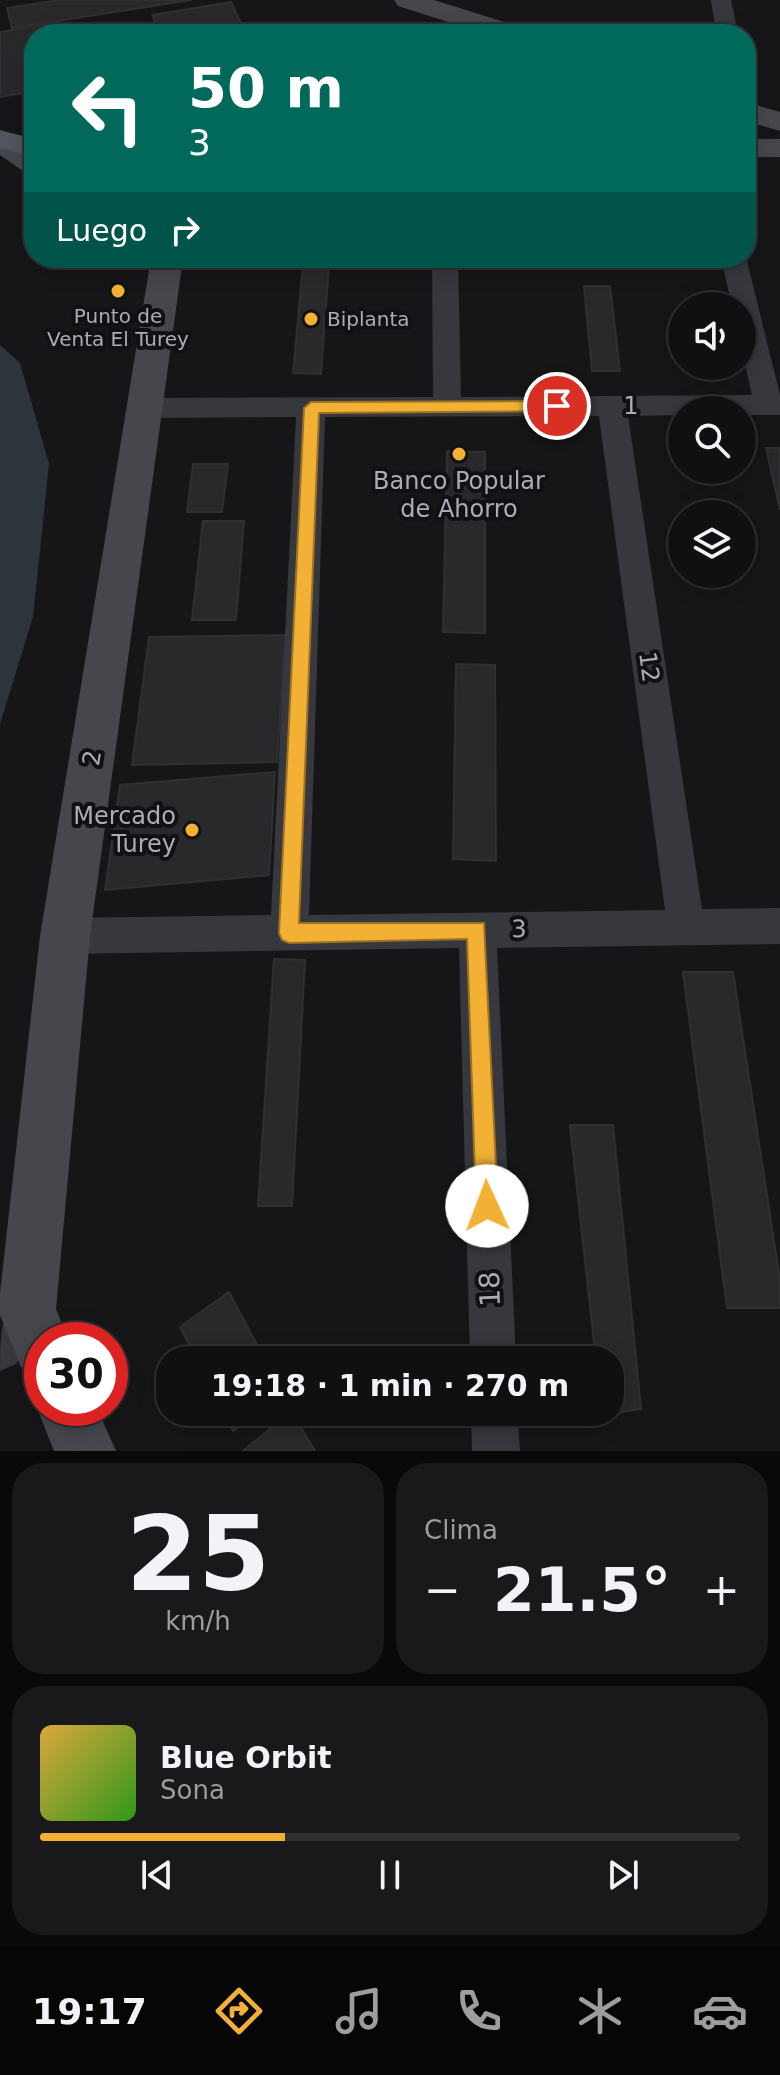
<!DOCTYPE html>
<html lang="es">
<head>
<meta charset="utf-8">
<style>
	:root { --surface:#101012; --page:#19191b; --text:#f1f3f6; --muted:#9c9d9f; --line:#303032; --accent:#f2b134 }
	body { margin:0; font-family:"DejaVu Sans",sans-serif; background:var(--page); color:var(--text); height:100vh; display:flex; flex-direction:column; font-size:30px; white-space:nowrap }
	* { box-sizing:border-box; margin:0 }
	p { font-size:26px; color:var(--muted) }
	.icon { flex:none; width:44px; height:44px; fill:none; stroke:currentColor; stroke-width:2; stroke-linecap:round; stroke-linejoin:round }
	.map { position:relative; height:1451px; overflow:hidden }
	.sheet { display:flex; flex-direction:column; gap:12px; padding:12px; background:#09090a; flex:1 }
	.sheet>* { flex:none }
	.banner { position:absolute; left:24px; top:24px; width:732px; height:244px; border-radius:32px; box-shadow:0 4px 20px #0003,0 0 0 2px var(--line); background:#00695c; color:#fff; overflow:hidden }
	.buttons { position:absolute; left:668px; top:292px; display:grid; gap:16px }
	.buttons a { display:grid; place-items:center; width:88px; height:88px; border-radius:50%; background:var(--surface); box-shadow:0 4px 20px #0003,0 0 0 2px var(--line); font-size:40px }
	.speed { position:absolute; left:24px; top:1322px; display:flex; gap:16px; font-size:40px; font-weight:700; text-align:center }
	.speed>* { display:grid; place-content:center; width:104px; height:104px; border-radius:50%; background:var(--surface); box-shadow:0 4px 20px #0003,0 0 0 2px var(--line); line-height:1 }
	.speed .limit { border:12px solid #d22; background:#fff; color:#111 }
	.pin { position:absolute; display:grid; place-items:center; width:68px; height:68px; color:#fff; margin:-34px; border:4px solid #fff; border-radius:50%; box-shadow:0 2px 8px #0007 }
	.me { position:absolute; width:88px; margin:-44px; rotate:358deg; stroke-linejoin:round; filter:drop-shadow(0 0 6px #0008) }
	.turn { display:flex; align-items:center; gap:28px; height:168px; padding:0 32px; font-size:36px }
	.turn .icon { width:104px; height:104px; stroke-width:2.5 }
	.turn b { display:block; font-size:56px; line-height:68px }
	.then { display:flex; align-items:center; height:76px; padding:0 32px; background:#0003; gap:16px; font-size:30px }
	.big { font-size:60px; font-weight:800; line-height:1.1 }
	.sheet .widget { flex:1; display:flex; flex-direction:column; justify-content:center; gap:12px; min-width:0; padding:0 28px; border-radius:32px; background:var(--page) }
	.sheet .dial { align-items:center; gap:0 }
	.dial b { font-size:104px; line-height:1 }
	.song { display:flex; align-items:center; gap:24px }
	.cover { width:96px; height:96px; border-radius:12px; background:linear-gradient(135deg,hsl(40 70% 55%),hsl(110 70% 35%)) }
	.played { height:8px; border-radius:4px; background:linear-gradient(90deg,var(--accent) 35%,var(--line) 35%) }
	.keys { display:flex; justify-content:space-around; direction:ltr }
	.heat { display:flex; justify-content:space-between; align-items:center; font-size:44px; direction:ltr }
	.sheet .tiles { flex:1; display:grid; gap:12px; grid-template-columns:1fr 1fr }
	.widget:last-child { grid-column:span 2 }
	.trip { position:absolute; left:156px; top:1346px; width:468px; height:80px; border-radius:32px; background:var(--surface); box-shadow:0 4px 20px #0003,0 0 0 2px var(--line); font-weight:800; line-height:80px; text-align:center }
	.tab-bar { display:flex; height:128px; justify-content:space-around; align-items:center; background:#060607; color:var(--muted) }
	.tab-bar .icon { width:56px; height:56px }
	.tab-bar .on { color:var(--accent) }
	.tab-bar b { font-size:36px; color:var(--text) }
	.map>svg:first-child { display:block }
	.water { fill:#2c353c }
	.building { fill:#29292c; stroke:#303034; stroke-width:2 }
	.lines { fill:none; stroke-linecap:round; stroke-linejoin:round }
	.street { fill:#37383d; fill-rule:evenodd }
	.secondary { fill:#45474d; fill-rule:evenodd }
	.primary { fill:#53555c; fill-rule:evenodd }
	.route { fill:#f2b134; stroke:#9d7322; stroke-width:2 }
	.poi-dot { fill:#f2b134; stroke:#111113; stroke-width:3 }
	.labels { text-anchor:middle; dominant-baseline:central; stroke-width:8; stroke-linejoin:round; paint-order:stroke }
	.far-poi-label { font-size:20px; fill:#a8adb8; stroke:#111113 }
	.street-label { font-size:24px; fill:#a8adb8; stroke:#111113 }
	.poi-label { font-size:24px; fill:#a8adb8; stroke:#111113 }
	.near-street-label { font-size:28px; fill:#a8adb8; stroke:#111113 }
</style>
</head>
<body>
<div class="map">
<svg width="780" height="1451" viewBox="0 0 780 1451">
	<rect width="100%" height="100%" fill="#161618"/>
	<path class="water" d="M 0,345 L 20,363 L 49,464 L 33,617 L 0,724 Z"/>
	<g class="building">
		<path d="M 59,0 L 191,0 L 12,28 L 7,8 Z"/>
		<path d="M 231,2 L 246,34 L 160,34 L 152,15 Z"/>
		<path d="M 43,25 L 46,34 L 34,34 L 34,91 L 0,97 L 0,32 Z"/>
		<path d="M 579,258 L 604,258 L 605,267 L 580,266 Z"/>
		<path d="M 303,265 L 329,265 L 321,374 L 293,373 Z"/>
		<path d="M 584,286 L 610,286 L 620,371 L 592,371 Z"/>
		<path d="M 766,448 L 780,448 L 780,510 Z"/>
		<path d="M 447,451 L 485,452 L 485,633 L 443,632 Z"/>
		<path d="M 193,464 L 228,464 L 222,512 L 187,512 Z"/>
		<path d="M 203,521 L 244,521 L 236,620 L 192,620 Z"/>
		<path d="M 285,635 L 277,762 L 132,765 L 149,637 Z"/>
		<path d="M 456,664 L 495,665 L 496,861 L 453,859 Z"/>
		<path d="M 275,772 L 269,875 L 105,890 L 120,785 Z"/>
		<path d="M 274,959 L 305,960 L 292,1206 L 258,1206 Z"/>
		<path d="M 683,972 L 733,972 L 780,1281 L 780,1308 L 727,1308 Z"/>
		<path d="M 570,1125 L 613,1125 L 641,1409 L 602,1415 L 610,1412 L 610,1360 L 596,1360 Z"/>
		<path d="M 229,1292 L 265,1360 L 197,1360 L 180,1327 Z"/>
		<path d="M 223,1412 L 258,1412 L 233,1431 Z"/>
		<path d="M 292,1412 L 315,1451 L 243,1451 L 291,1412 Z"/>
	</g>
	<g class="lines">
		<g class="street">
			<path d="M 711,0 L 731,0 L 738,34 L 716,34 Z"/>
			<path d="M 746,257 L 780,395 L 780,415 L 742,415 L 742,410 L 682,410 L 682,415 L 628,416 L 702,909 L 780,908 L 780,944 L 497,948 L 516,1360 L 470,1360 L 459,948 L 65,954 L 52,949 L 46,936 L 52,923 L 65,918 L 271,915 L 296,417 L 145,418 L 135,415 L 131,408 L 135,401 L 145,398 L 433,397 L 432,258 L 458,258 L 461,397 L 752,395 L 742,351 L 742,306 L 732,306 L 721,258 ZM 599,416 L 665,910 L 309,915 L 325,417 Z"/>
			<path d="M 27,1288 L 43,1294 L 49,1310 L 16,1364 L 0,1371 C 0,1337 0,1303 27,1288 Z"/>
			<path d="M 471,1412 L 517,1412 L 520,1451 L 472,1451 Z"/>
		</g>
		<g class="secondary">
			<path d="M 394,0 L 434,0 L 524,28 L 528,34 L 486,34 L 398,6 Z"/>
			<path d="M 746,102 L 780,112 L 780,131 L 746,121 Z"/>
			<path d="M 0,132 L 34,150 L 34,173 L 23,171 L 0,155 Z"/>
			<rect x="746" y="139" width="34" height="18"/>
			<path d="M 151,258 L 183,258 L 90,936 L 56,1309 L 69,1340 L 42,1340 L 42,1375 L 21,1367 L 0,1315 L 0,1293 L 40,936 Z"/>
			<path d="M 42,1396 L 42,1408 L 97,1408 L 116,1451 L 54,1451 L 37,1408 Z"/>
		</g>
		<path class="primary" d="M 0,130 L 34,139 L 34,157 L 0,148 Z"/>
	</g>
	<path class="route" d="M 557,401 L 565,406 L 557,411 L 319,413 L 299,923 L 484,923 L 498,1206 L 495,1215 L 487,1218 L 479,1215 L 476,1206 L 467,939 L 289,943 L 282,940 L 279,933 L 304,408 L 311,402 Z"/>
	<g class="poi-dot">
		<circle cx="118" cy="291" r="8"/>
		<circle cx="311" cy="319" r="8"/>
		<circle cx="459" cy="454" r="8"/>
		<circle cx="192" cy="830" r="8"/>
	</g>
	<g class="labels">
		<g class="far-poi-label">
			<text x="118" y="316">Punto de<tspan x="118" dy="23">Venta El Turey</tspan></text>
			<text x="327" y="319" text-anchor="start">Biplanta</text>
		</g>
		<g class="street-label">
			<text x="631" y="406">1</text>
			<text transform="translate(649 667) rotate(82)">12</text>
			<text transform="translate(92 758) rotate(-81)">2</text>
			<text transform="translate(519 929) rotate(-1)">3</text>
		</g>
		<g class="poi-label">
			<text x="459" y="481">Banco Popular<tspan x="459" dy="28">de Ahorro</tspan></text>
			<text x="176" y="816" text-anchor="end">Mercado<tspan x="176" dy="28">Turey</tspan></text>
		</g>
		<g class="near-street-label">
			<text transform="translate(490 1289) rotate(-92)">18</text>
		</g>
	</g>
</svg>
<div class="buttons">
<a><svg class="icon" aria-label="sound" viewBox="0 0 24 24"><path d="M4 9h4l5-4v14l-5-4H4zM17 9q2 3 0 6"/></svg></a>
<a><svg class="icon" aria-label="search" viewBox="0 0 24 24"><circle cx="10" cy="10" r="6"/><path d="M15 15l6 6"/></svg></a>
<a><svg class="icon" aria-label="layers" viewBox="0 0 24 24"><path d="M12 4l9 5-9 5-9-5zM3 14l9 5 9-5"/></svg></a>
</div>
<div class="speed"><div class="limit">30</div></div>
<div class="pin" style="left:557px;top:406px;background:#d93025"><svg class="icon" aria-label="arrive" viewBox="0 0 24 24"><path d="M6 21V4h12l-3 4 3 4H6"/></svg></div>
<svg class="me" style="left:487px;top:1206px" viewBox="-20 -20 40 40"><circle r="19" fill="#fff"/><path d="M0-13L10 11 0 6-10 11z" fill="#f2b134"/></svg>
<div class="trip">19:18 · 1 min · 270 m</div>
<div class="banner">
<div class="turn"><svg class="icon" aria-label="left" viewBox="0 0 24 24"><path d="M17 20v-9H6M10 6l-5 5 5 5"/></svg><div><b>50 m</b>3</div></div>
<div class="then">Luego<svg class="icon" aria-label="right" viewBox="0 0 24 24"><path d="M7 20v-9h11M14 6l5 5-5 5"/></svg></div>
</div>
</div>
<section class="sheet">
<div class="tiles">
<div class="widget dial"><b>25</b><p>km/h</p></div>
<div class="widget"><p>Clima</p>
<div class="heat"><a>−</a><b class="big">21.5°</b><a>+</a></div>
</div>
<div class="widget">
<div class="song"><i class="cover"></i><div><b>Blue Orbit</b><p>Sona</p></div></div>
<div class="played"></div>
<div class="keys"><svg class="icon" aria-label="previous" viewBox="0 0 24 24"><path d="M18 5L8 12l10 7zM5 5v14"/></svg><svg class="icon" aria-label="pause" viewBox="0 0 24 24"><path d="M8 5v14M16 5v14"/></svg><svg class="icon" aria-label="next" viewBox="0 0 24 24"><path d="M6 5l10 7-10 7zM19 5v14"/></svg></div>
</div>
</div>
</section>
<nav class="tab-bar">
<b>19:17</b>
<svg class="icon on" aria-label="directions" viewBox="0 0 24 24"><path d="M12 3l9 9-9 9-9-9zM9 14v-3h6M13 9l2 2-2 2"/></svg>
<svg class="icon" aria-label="music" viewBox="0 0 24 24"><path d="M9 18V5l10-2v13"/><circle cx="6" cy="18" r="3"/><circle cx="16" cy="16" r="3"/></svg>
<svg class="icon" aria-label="phone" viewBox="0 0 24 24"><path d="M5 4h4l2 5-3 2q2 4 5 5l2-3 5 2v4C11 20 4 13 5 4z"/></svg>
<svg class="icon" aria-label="climate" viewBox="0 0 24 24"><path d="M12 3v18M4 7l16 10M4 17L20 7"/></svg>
<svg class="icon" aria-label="car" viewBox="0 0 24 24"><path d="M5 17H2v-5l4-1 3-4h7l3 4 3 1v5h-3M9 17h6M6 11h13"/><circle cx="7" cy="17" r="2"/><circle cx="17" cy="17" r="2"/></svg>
</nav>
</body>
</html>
